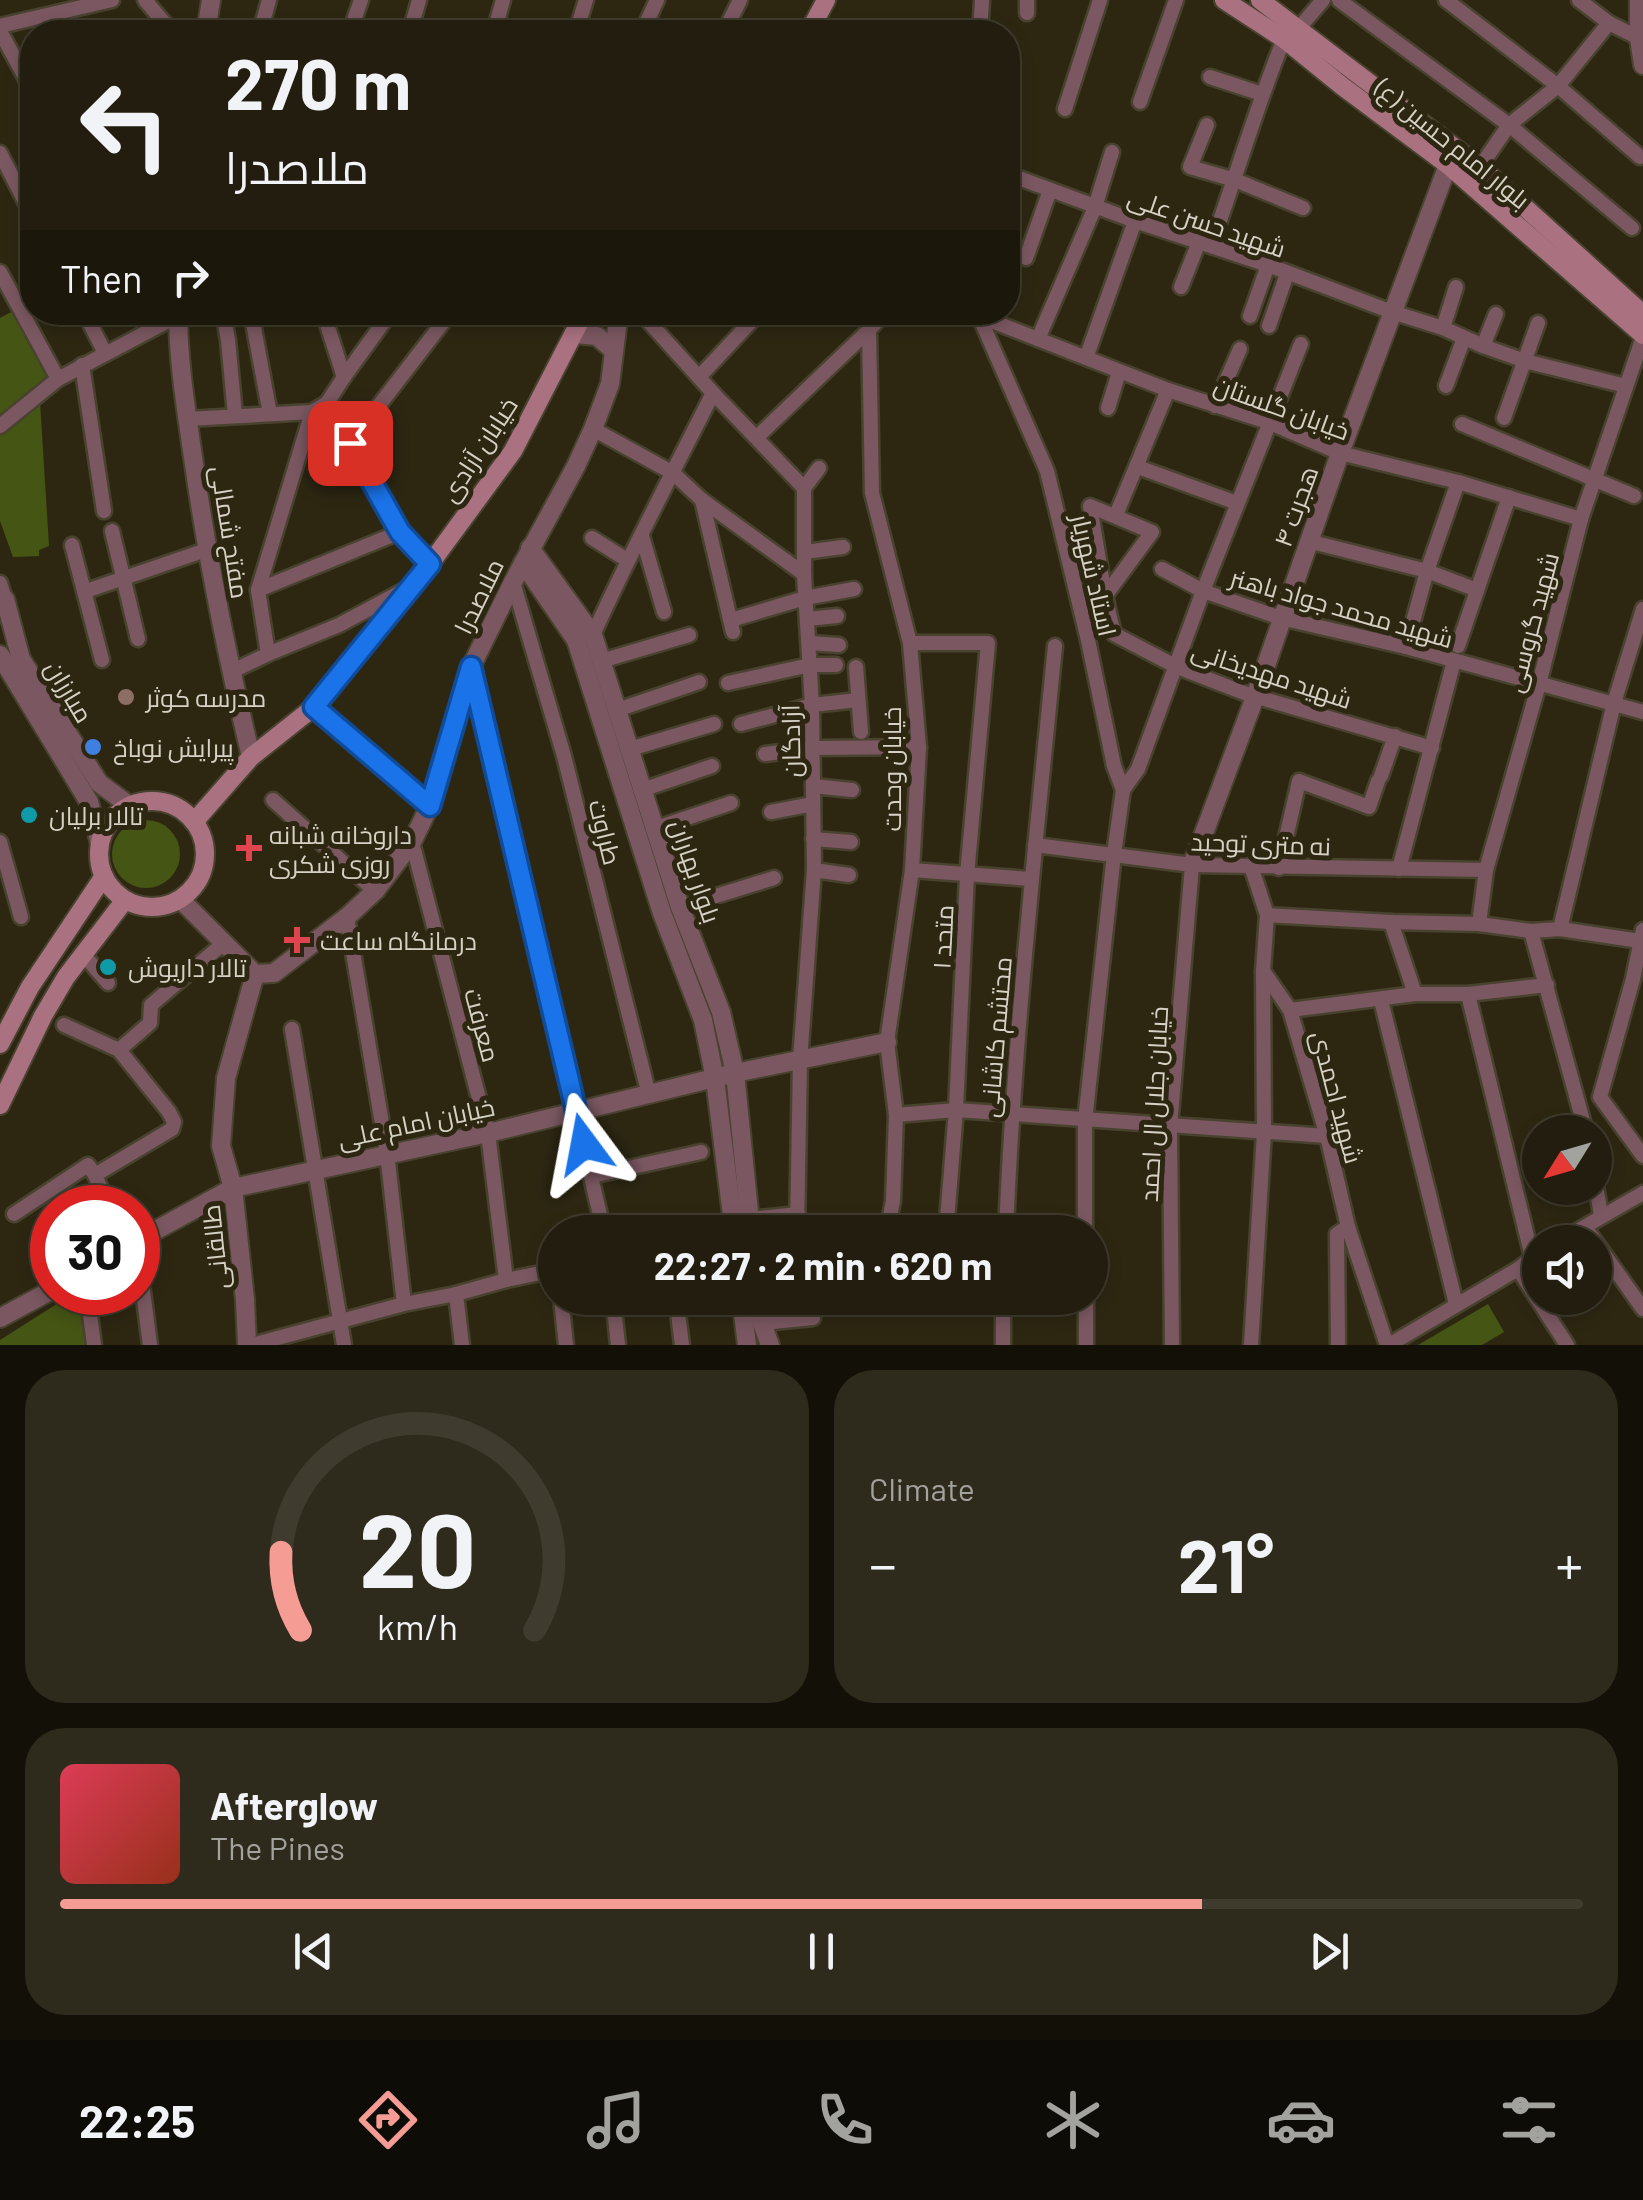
<!DOCTYPE html>
<html lang="en">
<head>
<meta charset="utf-8">
<style>
	:root { --surface:#221d0e; --page:#2e2a1c; --text:#f1f3f6; --muted:#a2a29e; --line:#3f3b2e; --accent:#f59c95 }
	body { margin:0; font-family:Barlow,Cairo,sans-serif; background:var(--page); color:var(--text); height:100vh; display:flex; flex-direction:column; font-size:38px; white-space:nowrap }
	* { box-sizing:border-box; margin:0 }
	p { font-size:32px; color:var(--muted) }
	.icon { flex:none; width:55px; height:55px; fill:none; stroke:currentColor; stroke-width:2; stroke-linecap:round; stroke-linejoin:round }
	.map { position:relative; height:1345px; overflow:hidden }
	.drawer { display:flex; flex-direction:column; gap:25px; padding:25px; background:#131008; flex:1 }
	.drawer>* { flex:none }
	.top-card { position:absolute; left:20px; top:20px; width:1000px; height:305px; border-radius:40px; box-shadow:0 5px 15px #0003,0 0 0 2px var(--line); background:#221d0e; color:var(--text); overflow:hidden }
	.needle { width:65px; rotate:233deg }
	.tools { position:absolute; left:1522px; top:1115px; display:grid; gap:20px }
	.tools a { display:grid; place-items:center; width:90px; height:90px; border-radius:50%; background:var(--surface); box-shadow:0 5px 15px #0003,0 0 0 2px var(--line); font-size:50px }
	.speed { position:absolute; left:30px; top:1185px; display:flex; gap:20px; font-size:50px; font-weight:700; text-align:center }
	.speed>* { display:grid; place-content:center; width:130px; height:130px; border-radius:50%; background:var(--surface); box-shadow:0 5px 15px #0003,0 0 0 2px var(--line); line-height:1 }
	.speed .limit { border:15px solid #d22; background:#fff; color:#111 }
	.pin { position:absolute; display:grid; place-items:center; width:85px; height:85px; color:#fff; margin:-42px; border-radius:20px; box-shadow:0 5px 15px #0006 }
	.me { position:absolute; width:110px; margin:-55px; rotate:347deg; stroke-linejoin:round; filter:drop-shadow(0 0 8px #0008) }
	.turn { display:flex; align-items:center; gap:35px; height:210px; padding:0 40px; font-size:45px }
	.turn .icon { width:130px; height:130px; stroke-width:2.5 }
	.turn b { display:block; font-size:70px; line-height:85px }
	.then { display:flex; align-items:center; height:95px; padding:0 40px; background:#0003; gap:20px; font-size:38px }
	.big { font-size:75px; font-weight:700; line-height:1.1 }
	.drawer .card { flex:1; display:flex; flex-direction:column; justify-content:center; gap:15px; min-width:0; padding:0 35px; border-radius:40px; background:var(--page) }
	.drawer .dial { align-items:center; gap:0 }
	.dial svg { height:260px; overflow:visible; fill:none; stroke:var(--line); stroke-width:7; stroke-linecap:round; text-anchor:middle }
	.dial text { fill:var(--text); stroke:none }
	.song { display:flex; align-items:center; gap:30px }
	.cover { width:120px; height:120px; border-radius:15px; background:linear-gradient(135deg,hsl(350 70% 55%),hsl(10 70% 35%)) }
	.played { height:10px; border-radius:5px; background:linear-gradient(90deg,var(--accent) 75%,var(--line) 75%) }
	.keys { display:flex; justify-content:space-around; direction:ltr }
	.heat { display:flex; justify-content:space-between; align-items:center; font-size:55px; direction:ltr }
	.drawer .tiles { flex:1; display:grid; gap:25px; grid-template-columns:1fr 1fr }
	.card:last-child { grid-column:span 2 }
	.trip { position:absolute; left:538px; top:1215px; width:570px; height:100px; border-radius:50px; background:var(--surface); box-shadow:0 5px 15px #0003,0 0 0 2px var(--line); font-weight:700; line-height:100px; text-align:center }
	.menu { display:flex; height:160px; justify-content:space-around; align-items:center; background:#0e0c06; color:var(--muted) }
	.menu .icon { width:70px; height:70px }
	.menu .current { color:var(--accent) }
	.menu b { font-size:45px; color:var(--text) }
	.map>svg:first-child { display:block }
	.green { fill:#455514 }
	.lines { fill:none; stroke-linecap:round; stroke-linejoin:round }
	.minor-casing { stroke:#48422f; stroke-width:19 }
	.tertiary-casing { stroke:#48422f; stroke-width:22 }
	.secondary-casing { stroke:#48422f; stroke-width:22 }
	.minor { stroke:#7b5861; stroke-width:14 }
	.tertiary { stroke:#7b5861; stroke-width:18 }
	.secondary { stroke:#aa7281; stroke-width:18 }
	.route-casing { stroke:#114b97; stroke-width:25 }
	.route { stroke:#1a73e8; stroke-width:18 }
	.education-dot { fill:#8d6e63; stroke:#2d2712; stroke-width:4 }
	.shop-dot { fill:#3f7fe0; stroke:#2d2712; stroke-width:4 }
	.culture-dot { fill:#0f9aa8; stroke:#2d2712; stroke-width:4 }
	.health-dot { fill:#e0444e; stroke:#2d2712; stroke-width:4 }
	.labels { text-anchor:middle; dominant-baseline:central; stroke-width:10; stroke-linejoin:round; paint-order:stroke }
	.street-label { font-size:25px; fill:#d5d2c5; stroke:#2d2712 }
	.poi-label { font-size:25px; fill:#d5d2c5; stroke:#2d2712; text-anchor:start }
</style>
</head>
<body>
<div class="map">
<svg width="1643" height="1345" viewBox="0 0 1643 1345">
	<rect width="100%" height="100%" fill="#2d2712"/>
	<g class="green">
		<path d="M 15,310 L 48,375 L 0,415 L 0,318 Z"/>
		<path d="M 40,402 L 49,546 L 39,550 L 39,556 L 13,557 L 0,521 L 0,433 Z"/>
		<circle cx="146" cy="854" r="34"/>
		<path d="M 74,1293 L 79,1293 L 89,1345 L 0,1345 L 0,1340 Z"/>
		<path d="M 1488,1304 L 1504,1332 L 1482,1345 L 1418,1345 Z"/>
	</g>
	<g class="lines">
		<g class="minor-casing">
			<g id="minor">
				<path d="M 145,0 L 172,32"/>
				<path d="M 1339,0 L 1509,125 L 1632,228"/>
				<path d="M 1446,0 L 1558,86 L 1640,157"/>
				<path d="M 1579,0 L 1609,23 L 1639,38"/>
				<path d="M 1027,13 L 1027,0"/>
				<path d="M 0,26 L 112,0"/>
				<path d="M 1299,28 L 1323,0"/>
				<path d="M 0,31 L 32,90"/>
				<path d="M 260,32 L 269,0"/>
				<path d="M 350,32 L 361,0"/>
				<path d="M 410,32 L 419,0"/>
				<path d="M 494,32 L 503,0"/>
				<path d="M 576,32 L 586,0"/>
				<path d="M 642,32 L 657,0"/>
				<path d="M 724,32 L 740,0"/>
				<path d="M 980,32 L 982,0"/>
				<path d="M 1210,77 L 1262,94"/>
				<path d="M 1140,102 L 1176,0"/>
				<path d="M 1065,109 L 1100,0"/>
				<path d="M 1207,125 L 1190,167 L 1235,180 L 1303,208"/>
				<path d="M 0,153 L 32,215"/>
				<path d="M 1480,167 L 1509,125 L 1558,86 L 1609,23"/>
				<path d="M 1008,174 L 1135,221 L 1268,265 L 1392,312 L 1443,328 L 1483,346 L 1525,361 L 1626,386"/>
				<path d="M 1211,246 C 1236,177 1256,107 1284,39"/>
				<path d="M 1026,258 L 1050,190"/>
				<path d="M 0,272 L 58,379"/>
				<path d="M 1181,287 L 1199,242"/>
				<path d="M 84,312 L 105,353"/>
				<path d="M 223,312 L 228,340 L 235,415"/>
				<path d="M 251,312 L 270,414"/>
				<path d="M 323,312 L 344,377"/>
				<path d="M 556,312 L 578,325"/>
				<path d="M 640,312 L 713,393 L 804,488 L 804,574 L 812,705 L 814,870 L 800,1060 L 797,1232"/>
				<path d="M 885,312 L 869,330 L 872,493 L 910,643 L 919,747 L 912,870 L 887,1042 L 896,1115 L 893,1201 L 887,1232"/>
				<path d="M 976,313 L 979,316 L 1168,390 L 1268,422 L 1340,453 L 1458,482 L 1581,519"/>
				<path d="M 979,316 L 1047,471 L 1088,640 L 1114,766 L 1123,790 L 1114,854 L 1085,1121 L 1085,1232"/>
				<path d="M 1250,316 L 1268,265"/>
				<path d="M 1269,326 L 1287,274"/>
				<path d="M 1443,328 L 1456,287"/>
				<path d="M 1038,339 L 1095,207 L 1112,152"/>
				<path d="M 1483,346 L 1496,314"/>
				<path d="M 1086,358 L 1135,221"/>
				<path d="M 82,365 L 104,511"/>
				<path d="M 700,376 L 760,312"/>
				<path d="M 1446,386 L 1464,338"/>
				<path d="M 327,403 L 400,532 L 430,564"/>
				<path d="M 1215,406 L 1240,349"/>
				<path d="M 1108,408 L 1119,372"/>
				<path d="M 1504,418 L 1538,323"/>
				<path d="M 187,419 L 312,412"/>
				<path d="M 1462,424 L 1634,496"/>
				<path d="M 0,426 L 58,379 L 183,313"/>
				<path d="M 593,429 L 673,473 L 702,500 L 804,574"/>
				<path d="M 757,437 L 869,330"/>
				<path d="M 350,443 L 451,312"/>
				<path d="M 1138,467 L 1237,503"/>
				<path d="M 804,488 L 819,468"/>
				<path d="M 702,500 L 733,632"/>
				<path d="M 1116,515 L 1168,390"/>
				<path d="M 112,531 L 138,639"/>
				<path d="M 642,536 L 664,612"/>
				<path d="M 592,538 L 627,560"/>
				<path d="M 1308,541 L 1427,571 L 1477,590"/>
				<path d="M 72,545 L 102,660"/>
				<path d="M 805,552 L 843,547"/>
				<path d="M 1162,569 L 1203,591 L 1281,618 L 1406,647 L 1643,712"/>
				<path d="M 513,582 L 564,756 L 649,1095"/>
				<path d="M 0,583 L 5,599"/>
				<path d="M 258,590 L 400,532"/>
				<path d="M 86,591 L 206,550"/>
				<path d="M 1105,596 L 1152,532 L 1090,506 L 1105,596 L 1114,634 L 1177,667 L 1247,694 L 1432,748"/>
				<path d="M 807,619 L 837,616"/>
				<path d="M 731,620 L 805,598 L 854,589"/>
				<path d="M 593,635 C 630,553 672,474 713,393"/>
				<path d="M 809,643 L 839,645"/>
				<path d="M 910,643 L 988,643 L 967,875 L 956,1110 L 946,1232"/>
				<path d="M 1458,646 L 1509,497"/>
				<path d="M 1406,647 L 1427,571 L 1458,482"/>
				<path d="M 268,654 L 339,625 L 408,588"/>
				<path d="M 601,661 L 689,635"/>
				<path d="M 856,667 L 861,732"/>
				<path d="M 471,668 L 604,1232"/>
				<path d="M 231,672 L 268,654 L 258,590 L 312,412 L 327,403 L 344,377 L 391,312"/>
				<path d="M 728,683 L 810,665 L 836,665"/>
				<path d="M 314,707 L 430,805"/>
				<path d="M 617,710 L 699,682"/>
				<path d="M 741,724 L 812,705 L 858,700"/>
				<path d="M 630,749 L 714,724"/>
				<path d="M 765,754 L 813,748 L 919,747"/>
				<path d="M 1381,776 L 1395,736"/>
				<path d="M 813,786 L 852,790"/>
				<path d="M 642,790 L 712,766"/>
				<path d="M 1123,790 L 1138,769 L 1203,591 L 1301,344"/>
				<path d="M 273,800 L 375,891"/>
				<path d="M 771,812 L 813,804"/>
				<path d="M 654,829 L 731,803"/>
				<path d="M 813,839 L 851,842"/>
				<path d="M 0,842 L 21,917"/>
				<path d="M 412,842 L 488,1133 L 506,1280"/>
				<path d="M 1035,845 L 1192,865 L 1486,870"/>
				<path d="M 1251,866 L 1267,915 L 1263,971 L 1290,1010 L 1327,1136 L 1348,1227 L 1387,1345"/>
				<path d="M 1279,868 L 1299,781 L 1369,807 L 1378,781"/>
				<path d="M 1399,869 L 1454,661"/>
				<path d="M 814,870 L 849,875"/>
				<path d="M 912,870 L 1030,879"/>
				<path d="M 680,907 L 774,878"/>
				<path d="M 1267,915 L 1391,922 L 1479,924 L 1531,931 L 1560,929 L 1640,941"/>
				<path d="M 347,917 L 387,1153 L 404,1304"/>
				<path d="M 1391,922 L 1415,994"/>
				<path d="M 1479,924 L 1486,870 L 1539,684 L 1581,519 L 1643,337"/>
				<path d="M 1560,929 L 1614,703 L 1643,609"/>
				<path d="M 1643,930 L 1633,979 L 1600,1097 L 1643,1156"/>
				<path d="M 1531,931 L 1586,1132"/>
				<path d="M 83,954 L 108,983"/>
				<path d="M 1468,994 L 1532,1257"/>
				<path d="M 1381,1000 L 1456,1304"/>
				<path d="M 1290,1010 L 1415,994 L 1468,994 L 1547,985"/>
				<path d="M 64,1025 L 119,1050 L 169,1112 L 174,1122 L 172,1129 L 95,1175"/>
				<path d="M 292,1029 L 344,1345"/>
				<path d="M 119,1050 L 150,1023 L 151,1005 L 224,943"/>
				<path d="M 896,1115 L 956,1110 L 1327,1136"/>
				<path d="M 592,1176 L 701,1152"/>
				<path d="M 1595,1180 L 1601,1215"/>
				<path d="M 14,1214 L 88,1165 L 95,1175 L 109,1208"/>
				<path d="M 750,1219 L 798,1214"/>
				<path d="M 1585,1227 L 1643,1309"/>
				<path d="M 710,1232 L 733,1227"/>
				<path d="M 1006,1232 C 1014,1036 1036,842 1055,646"/>
				<path d="M 1558,1242 L 1643,1193"/>
				<path d="M 1518,1269 L 1567,1345"/>
				<path d="M 143,1291 L 150,1345"/>
				<path d="M 87,1292 L 94,1345"/>
				<path d="M 456,1294 L 462,1345"/>
				<path d="M 561,1298 L 566,1345"/>
				<path d="M 613,1298 L 618,1345"/>
				<path d="M 676,1298 L 682,1345"/>
				<path d="M 1086,1298 L 1086,1345"/>
				<path d="M 762,1323 L 813,1318"/>
				<path d="M 259,1343 L 404,1304 L 456,1294 L 506,1280 L 555,1270"/>
				<path d="M 1003,1345 L 1003,1298"/>
				<path d="M 1172,1345 L 1170,1127 L 1192,865"/>
				<path d="M 1251,1345 L 1264,1132 L 1263,971"/>
				<path d="M 1338,1345 L 1337,1234 L 1348,1227"/>
				<path d="M 1389,1345 L 1518,1269 L 1539,1253"/>
			</g>
		</g>
		<g class="tertiary-casing">
			<g id="tertiary">
				<path d="M 1639,0 L 1639,38 L 1643,65"/>
				<path d="M 206,32 L 211,0"/>
				<path d="M 178,312 C 178,363 187,415 194,464 C 208,563 228,660 251,757"/>
				<path d="M 574,334 L 597,336 L 613,350"/>
				<path d="M 530,548 L 593,635 L 680,907 L 721,1012 L 735,1073 L 751,1232"/>
				<path d="M 523,563 L 576,640 L 662,913 L 703,1020 L 715,1079 L 734,1232"/>
				<path d="M 0,601 L 5,599 L 21,659 L 99,783 L 130,806"/>
				<path d="M 0,655 L 89,802 L 100,844"/>
				<path d="M 1192,865 L 1255,697 L 1340,453 L 1448,165"/>
				<path d="M 181,900 L 255,974"/>
				<path d="M 255,974 L 274,973 L 347,917 L 375,891 L 412,842 L 430,805 L 471,667 L 513,582 L 576,466 L 593,429 L 610,384 L 619,312"/>
				<path d="M 138,1240 L 233,1188 L 488,1133 L 735,1073 L 887,1042"/>
				<path d="M 741,1298 L 747,1345"/>
				<path d="M 757,1298 L 762,1323 L 770,1345"/>
				<path d="M 0,1318 L 52,1290"/>
				<path d="M 247,1345 L 245,1300 L 233,1188 L 221,1146 L 226,1078 L 255,974"/>
			</g>
		</g>
		<g class="secondary-casing">
			<g id="secondary">
				<path d="M 1224,0 L 1284,39 L 1342,86 L 1448,165 L 1643,335"/>
				<path d="M 1260,0 L 1480,167 L 1643,314"/>
				<path d="M 809,32 L 826,0"/>
				<circle cx="152" cy="854" r="53"/>
				<path d="M 194,822 L 251,757 L 314,707 L 430,564 L 513,451 L 578,325 L 586,312"/>
				<path d="M 0,1044 L 30,987 L 104,876"/>
				<path d="M 0,1105 L 43,1016 L 66,977 L 125,900"/>
			</g>
		</g>
		<use href="#minor" class="minor"/>
		<use href="#tertiary" class="tertiary"/>
		<use href="#secondary" class="secondary"/>
	</g>
	<g class="lines">
		<g class="route-casing">
			<path id="route" d="M 350,443 L 400,532 L 430,564 L 314,707 L 430,806 L 471,667 L 584,1144"/>
		</g>
		<use href="#route" class="route"/>
	</g>
	<circle class="education-dot" cx="126" cy="697" r="10"/>
	<circle class="shop-dot" cx="93" cy="747" r="10"/>
	<g class="culture-dot">
		<circle cx="29" cy="815" r="10"/>
		<circle cx="108" cy="967" r="10"/>
	</g>
	<g class="health-dot">
		<path d="M244 833h10v10h10v10h-10v10h-10v-10h-10v-10h10z"/>
		<path d="M292 925h10v10h10v10h-10v10h-10v-10h-10v-10h10z"/>
	</g>
	<g class="labels">
		<g class="street-label">
			<text transform="translate(1453 143) rotate(39)">بلوار امام حسین (ع)</text>
			<text transform="translate(1207 222) rotate(19)">شهید حسن علی</text>
			<text transform="translate(1282 407) rotate(20)">خیابان گلستان</text>
			<text transform="translate(478 449) rotate(-57)">خیابان آزادی</text>
			<text transform="translate(1295 506) rotate(-70)">هجرت ۴</text>
			<text transform="translate(231 532) rotate(81)">مفتح شمالی</text>
			<text transform="translate(1095 575) rotate(77)">استاد شهریار</text>
			<text transform="translate(478 596) rotate(-64)">ملاصدرا</text>
			<text transform="translate(1342 607) rotate(16)">شهید محمد جواد باهنر</text>
			<text transform="translate(1531 622) rotate(-75)">شهید گروسی</text>
			<text transform="translate(1272 674) rotate(18)">شهید مهدیخانی</text>
			<text transform="translate(70 691) rotate(59)">مبارزان</text>
			<text transform="translate(790 741) rotate(-91)">آزادگان</text>
			<text transform="translate(891 769) rotate(-90)">خیابان وحدت</text>
			<text transform="translate(606 832) rotate(76)">طراوت</text>
			<text transform="translate(1261 843) rotate(2)">نه متری توحید</text>
			<text transform="translate(696 871) rotate(71)">بلوار بهاران</text>
			<text transform="translate(942 937) rotate(-87)">متحد ۱</text>
			<text transform="translate(483 1025) rotate(75)">معرفت</text>
			<text transform="translate(995 1037) rotate(-85)">محتشم کاشانی</text>
			<text transform="translate(1338 1097) rotate(75)">شهید احمدی</text>
			<text transform="translate(1153 1104) rotate(-87)">خیابان جلال ال احمد</text>
			<text transform="translate(416 1122) rotate(-12)">خیابان امام علی</text>
			<text transform="translate(214 1247) rotate(-96)">طالقانی</text>
		</g>
		<g class="poi-label">
			<text x="146" y="697">مدرسه کوثر</text>
			<text x="113" y="747">پیرایش نوباخ</text>
			<text x="49" y="815">تالار برلیان</text>
			<text x="269" y="834">داروخانه شبانه<tspan x="269" dy="29">روزی شکری</tspan></text>
			<text x="320" y="940">درمانگاه ساعت</text>
			<text x="128" y="967">تالار داریوش</text>
		</g>
	</g>
</svg>
<div class="tools">
<a><svg class="needle" viewBox="-14 -14 28 28"><path d="M0-13l5 13h-10z" fill="#e53935"/><path d="M0 13l5-13h-10z" fill="#a2a29e"/></svg></a>
<a><svg class="icon" aria-label="sound" viewBox="0 0 24 24"><path d="M4 9h4l5-4v14l-5-4H4zM17 9q2 3 0 6"/></svg></a>
</div>
<div class="speed"><div class="limit">30</div></div>
<div class="pin" style="left:350px;top:443px;background:#d93025"><svg class="icon" aria-label="arrive" viewBox="0 0 24 24"><path d="M6 21V4h12l-3 4 3 4H6"/></svg></div>
<svg class="me" style="left:584px;top:1144px" viewBox="-20 -20 40 40"><path d="M0-17L14 15 0 8-14 15z" fill="#1a73e8" stroke="#fff" stroke-width="4"/></svg>
<div class="trip">22:27 · 2 min · 620 m</div>
<div class="top-card">
<div class="turn"><svg class="icon" aria-label="left" viewBox="0 0 24 24"><path d="M17 20v-9H6M10 6l-5 5 5 5"/></svg><div><b>270 m</b>ملاصدرا</div></div>
<div class="then">Then<svg class="icon" aria-label="right" viewBox="0 0 24 24"><path d="M7 20v-9h11M14 6l5 5-5 5"/></svg></div>
</div>
</div>
<section class="drawer">
<div class="tiles">
<div class="card dial"><svg viewBox="0 0 100 80">
<path d="M14 69A42 42 0 1 1 86 69"/>
<path d="M14 69A42 42 0 0 1 8 45" stroke="#f59c95"/>
<text x="50" y="56" font-size="32" font-weight="700">20</text>
<text x="50" y="72" font-size="11">km/h</text>
</svg></div>
<div class="card"><p>Climate</p>
<div class="heat"><a>−</a><b class="big">21°</b><a>+</a></div>
</div>
<div class="card">
<div class="song"><i class="cover"></i><div><b>Afterglow</b><p>The Pines</p></div></div>
<div class="played"></div>
<div class="keys"><svg class="icon" aria-label="previous" viewBox="0 0 24 24"><path d="M18 5L8 12l10 7zM5 5v14"/></svg><svg class="icon" aria-label="pause" viewBox="0 0 24 24"><path d="M8 5v14M16 5v14"/></svg><svg class="icon" aria-label="next" viewBox="0 0 24 24"><path d="M6 5l10 7-10 7zM19 5v14"/></svg></div>
</div>
</div>
</section>
<nav class="menu">
<b>22:25</b>
<svg class="icon current" aria-label="directions" viewBox="0 0 24 24"><path d="M12 3l9 9-9 9-9-9zM9 14v-3h6M13 9l2 2-2 2"/></svg>
<svg class="icon" aria-label="music" viewBox="0 0 24 24"><path d="M9 18V5l10-2v13"/><circle cx="6" cy="18" r="3"/><circle cx="16" cy="16" r="3"/></svg>
<svg class="icon" aria-label="phone" viewBox="0 0 24 24"><path d="M5 4h4l2 5-3 2q2 4 5 5l2-3 5 2v4C11 20 4 13 5 4z"/></svg>
<svg class="icon" aria-label="climate" viewBox="0 0 24 24"><path d="M12 3v18M4 7l16 10M4 17L20 7"/></svg>
<svg class="icon" aria-label="car" viewBox="0 0 24 24"><path d="M5 17H2v-5l4-1 3-4h7l3 4 3 1v5h-3M9 17h6M6 11h13"/><circle cx="7" cy="17" r="2"/><circle cx="17" cy="17" r="2"/></svg>
<svg class="icon" aria-label="filters" viewBox="0 0 24 24"><path d="M4 7h16M4 17h16"/><circle cx="9" cy="7" r="2"/><circle cx="15" cy="17" r="2"/></svg>
</nav>
</body>
</html>
